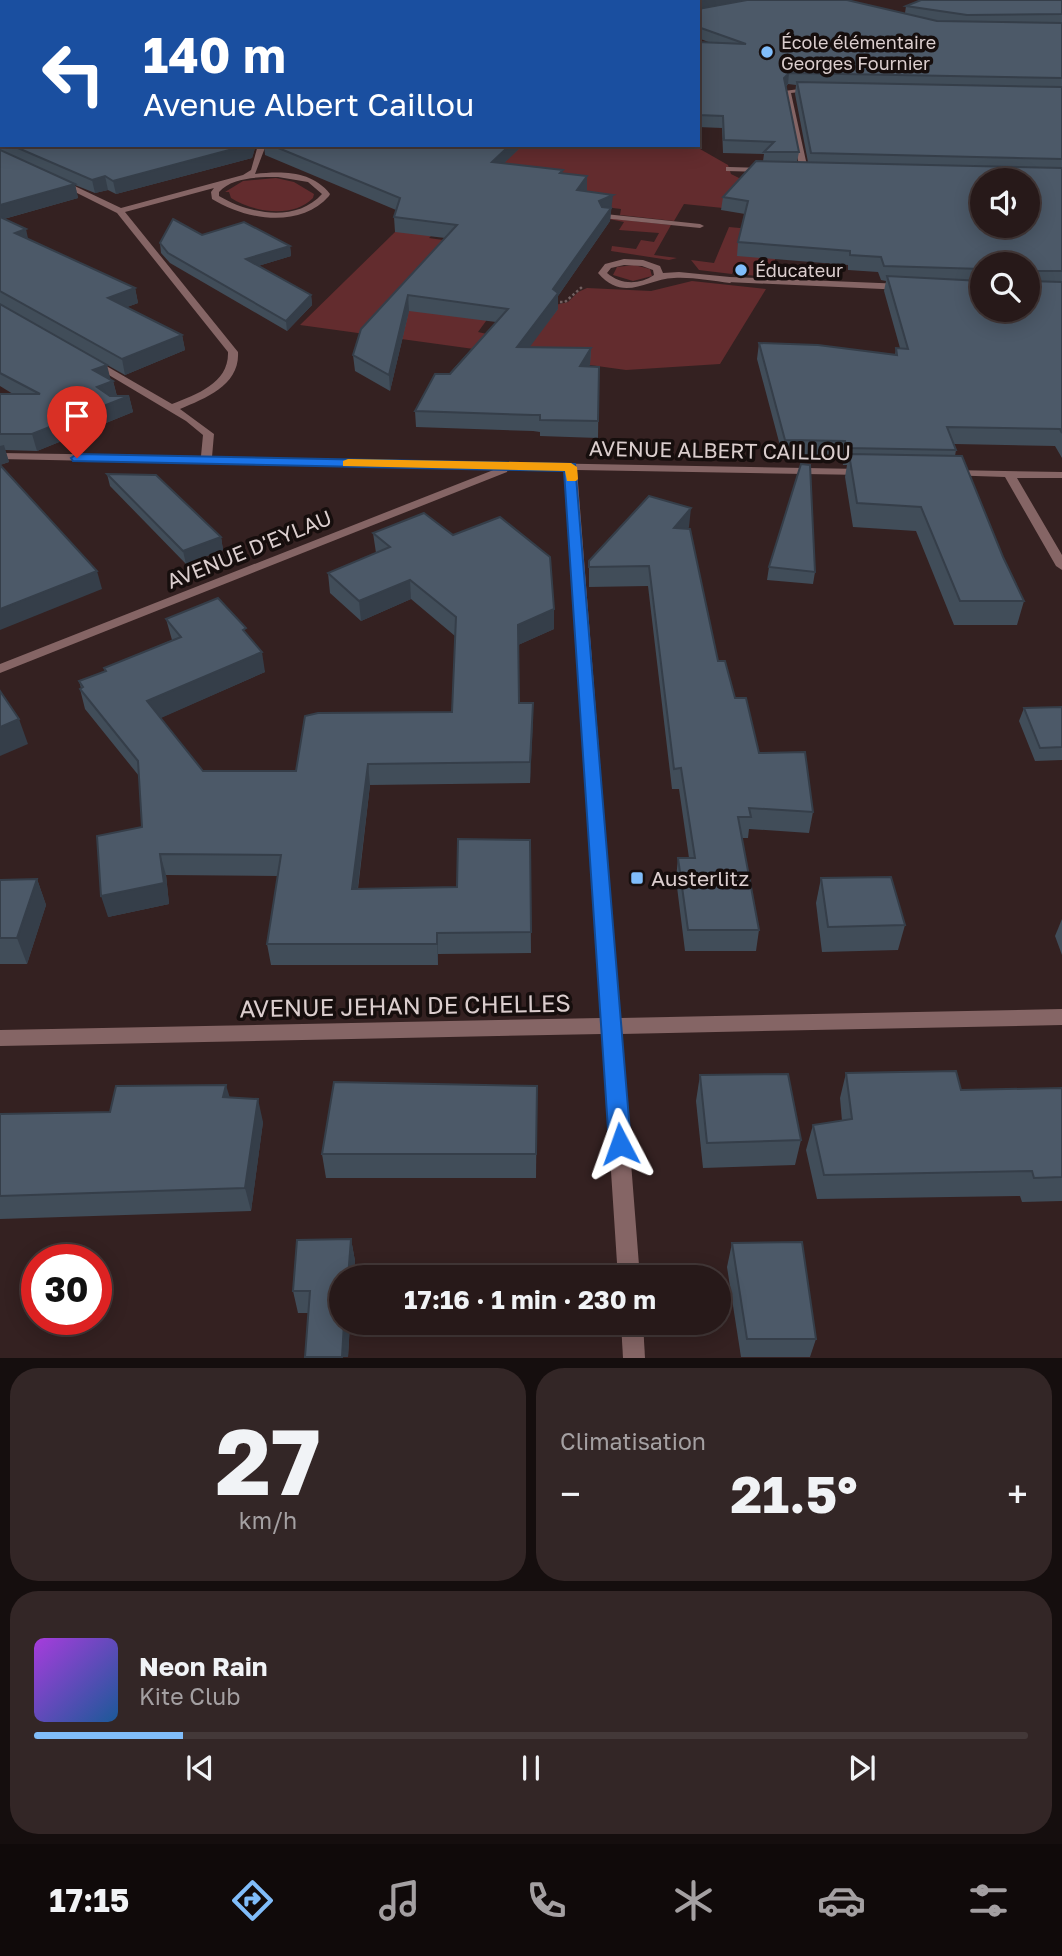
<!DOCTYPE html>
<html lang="fr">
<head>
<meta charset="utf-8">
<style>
	:root { --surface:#271919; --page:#332626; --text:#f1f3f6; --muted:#a4a0a2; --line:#433838; --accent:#80bdfa }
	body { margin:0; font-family:"Golos Text",sans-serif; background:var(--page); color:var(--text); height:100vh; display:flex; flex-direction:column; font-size:26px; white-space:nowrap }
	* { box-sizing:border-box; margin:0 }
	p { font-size:23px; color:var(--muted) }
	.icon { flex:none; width:38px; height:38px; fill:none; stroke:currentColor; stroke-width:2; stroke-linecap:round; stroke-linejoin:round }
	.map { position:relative; height:1358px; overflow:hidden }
	.side { display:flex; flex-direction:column; gap:10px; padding:10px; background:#150e0e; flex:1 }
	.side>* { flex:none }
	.top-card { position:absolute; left:0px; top:0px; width:700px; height:147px; box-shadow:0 4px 18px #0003,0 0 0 2px var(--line); background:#1a4fa0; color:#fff; overflow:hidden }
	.buttons { position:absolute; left:970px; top:168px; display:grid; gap:14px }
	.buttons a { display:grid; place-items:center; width:70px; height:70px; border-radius:50%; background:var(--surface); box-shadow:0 4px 18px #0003,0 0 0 2px var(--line); font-size:35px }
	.speed { position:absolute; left:21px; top:1244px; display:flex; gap:14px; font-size:35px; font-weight:700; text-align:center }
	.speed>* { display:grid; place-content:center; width:91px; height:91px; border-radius:50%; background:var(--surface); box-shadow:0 4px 18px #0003,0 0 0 2px var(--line); line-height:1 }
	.speed .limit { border:10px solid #d22; background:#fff; color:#111 }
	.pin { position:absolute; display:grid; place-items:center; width:60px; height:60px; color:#fff; margin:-72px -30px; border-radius:50% 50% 50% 0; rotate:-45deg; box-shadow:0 0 7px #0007 }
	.pin .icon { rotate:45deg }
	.me { position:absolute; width:77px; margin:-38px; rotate:356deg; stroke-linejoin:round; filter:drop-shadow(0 0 5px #0008) }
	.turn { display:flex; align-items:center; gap:24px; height:147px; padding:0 28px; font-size:32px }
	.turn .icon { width:91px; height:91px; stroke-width:2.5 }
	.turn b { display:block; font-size:49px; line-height:60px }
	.big { font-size:52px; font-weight:700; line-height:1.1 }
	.side .tile { flex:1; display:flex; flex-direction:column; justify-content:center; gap:10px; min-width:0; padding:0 24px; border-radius:28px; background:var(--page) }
	.side .dial { align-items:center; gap:0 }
	.dial b { font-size:91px; line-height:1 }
	.song { display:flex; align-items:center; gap:21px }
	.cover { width:84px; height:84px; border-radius:10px; background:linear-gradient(135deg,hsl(280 70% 55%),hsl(210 70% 35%)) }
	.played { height:7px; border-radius:4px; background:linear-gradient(90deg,var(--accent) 15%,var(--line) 15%) }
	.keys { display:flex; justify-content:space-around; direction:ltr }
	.heat { display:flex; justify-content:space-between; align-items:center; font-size:38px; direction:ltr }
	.side .tiles { flex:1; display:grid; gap:10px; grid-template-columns:1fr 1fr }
	.tile:last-child { grid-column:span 2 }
	.trip { position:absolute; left:329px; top:1265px; width:402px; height:70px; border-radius:35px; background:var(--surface); box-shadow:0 4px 18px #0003,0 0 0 2px var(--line); font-weight:700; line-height:70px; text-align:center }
	.menu { display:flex; height:112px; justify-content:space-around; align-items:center; background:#100a0a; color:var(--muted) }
	.menu .icon { width:49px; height:49px }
	.menu .selected { color:var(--accent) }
	.menu b { font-size:32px; color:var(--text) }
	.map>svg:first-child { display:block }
	.green { fill:#632c2e }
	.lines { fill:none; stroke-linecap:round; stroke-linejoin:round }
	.path { stroke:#726161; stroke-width:2.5; stroke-dasharray:2.5 2.5; stroke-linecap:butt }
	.lane { fill:#856565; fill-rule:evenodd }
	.street { fill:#856565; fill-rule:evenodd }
	.wall { fill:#414d59; fill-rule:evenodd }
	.shaded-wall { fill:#353e49 }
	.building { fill:#4c5968; stroke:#353e49; stroke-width:2; fill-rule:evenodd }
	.route { fill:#1a73e8; stroke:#114b97; stroke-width:2 }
	.slow { fill:#f59e0b }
	.poi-dot { fill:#80bdfa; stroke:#160e0d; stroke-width:2.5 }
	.labels { text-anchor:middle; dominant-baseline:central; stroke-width:7; stroke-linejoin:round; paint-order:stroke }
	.far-poi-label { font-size:18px; fill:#dbcece; stroke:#160e0d; text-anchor:start }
	.street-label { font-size:21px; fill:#dbcece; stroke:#160e0d }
	.poi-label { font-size:21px; fill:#dbcece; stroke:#160e0d; text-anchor:start }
	.near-street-label { font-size:24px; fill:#dbcece; stroke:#160e0d }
</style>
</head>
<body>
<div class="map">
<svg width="1062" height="1358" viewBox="0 0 1062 1358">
	<rect width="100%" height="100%" fill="#342121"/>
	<g class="green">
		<path d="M 0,0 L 678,0 L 2,2 L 0,80 Z"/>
		<path d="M 484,145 L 693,145 L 728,165 L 731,174 L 741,179 L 723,208 L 684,204 L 674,221 L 620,215 L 621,209 L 571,203 L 437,230 L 429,238 L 492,247 L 486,321 L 478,332 L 531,344 L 555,305 L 568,302 L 578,292 L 587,288 L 651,291 L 692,281 L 766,289 L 720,364 L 626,370 L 300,325 Z"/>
		<path d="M 276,178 L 294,182 L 314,194 L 313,198 C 293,219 253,212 231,198 L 229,192 L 225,192 L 243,181 Z"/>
		<path d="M 604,218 L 671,225 L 654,255 L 677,258 L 669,260 L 611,251 L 612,246 L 636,249 L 641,240 L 654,242 L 659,233 L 619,230 L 624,222 Z"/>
		<path d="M 729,227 L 783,232 L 770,277 L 747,275 L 748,269 L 734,268 L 732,274 L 699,270 L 691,260 L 714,263 Z"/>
		<path d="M 634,265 L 650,269 L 652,276 L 633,281 L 613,275 L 617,267 Z"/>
	</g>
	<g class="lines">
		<path class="path" d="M 555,302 L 565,302 L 582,287"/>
		<g class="lane">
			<path d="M 605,214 L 700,224 L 704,226 L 700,228 L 602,218 L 601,216 Z"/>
			<path d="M 624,259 L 643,260 L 660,266 L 663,273 L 679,272 L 730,277 L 734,280 L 730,283 C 712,281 693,277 674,278 C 646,279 624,303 598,273 L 605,264 ZM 624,265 L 642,266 L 653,270 L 654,275 C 639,285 621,285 607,273 L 611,268 Z"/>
		</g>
		<g class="street">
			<path d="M 815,87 L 817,90 L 791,93 L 808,170 L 804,172 L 800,170 L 784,91 Z"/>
			<path d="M 258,145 L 266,145 L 255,174 C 283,171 312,171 330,194 L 329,196 C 300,229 246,220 212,199 L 211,192 L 214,188 L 125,212 L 238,352 C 240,385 206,398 180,409 L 214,434 L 212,457 L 863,469 L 869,472 L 863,475 L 577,470 L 620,1018 L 1062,1009 L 1062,1025 L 621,1034 L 640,1278 L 618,1278 L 602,1034 L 0,1046 L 0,1030 L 601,1018 L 566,470 L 508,469 L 507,472 L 0,673 L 0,664 L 496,469 L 0,459 L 0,453 L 201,456 L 203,435 L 186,421 L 87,362 L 96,360 L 172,404 C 197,394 229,383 228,352 L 117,213 L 55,182 L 62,180 L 121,208 L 243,175 L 251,170 ZM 278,177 L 308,182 L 322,194 C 296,223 249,214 219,196 L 219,192 C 232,177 259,177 278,177 Z"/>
			<path d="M 729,167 L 766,168 L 770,170 L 766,172 L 726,171 L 726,167 Z"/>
			<path d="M 730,277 L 904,284 L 909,287 L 904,290 L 727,282 L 726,280 Z"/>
			<path d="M 950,470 L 1062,472 L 1062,478 L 1017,478 L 1062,555 L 1062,570 L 1056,566 L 1005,477 L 946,475 L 946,471 Z"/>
			<path d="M 621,1323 L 643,1323 L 645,1358 L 623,1358 Z"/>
		</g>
	</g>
	<g class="wall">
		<path d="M 1062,0 L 1062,458 L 1055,446 L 954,444 L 956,450 L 955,456 L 1024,601 L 1017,625 L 954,625 L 916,531 L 853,527 L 845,477 L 847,465 L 843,465 L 842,458 L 783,457 L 757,359 L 759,343 L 895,355 L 896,348 L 900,348 L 884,291 L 886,281 L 881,280 L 878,272 L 848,270 L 848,265 L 737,256 L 738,242 L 745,214 L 721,210 L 723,197 L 763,161 L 764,154 L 723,153 L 722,128 L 698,127 L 698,42 L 711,43 L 698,38 L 698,2 L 905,13 L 906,6 ZM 788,84 L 796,85 L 795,94 L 808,162 L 797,162 L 799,152 L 786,87 ZM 982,264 L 1027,310 L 982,310 Z"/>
		<path d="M 2,66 L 2,145 L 256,145 L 252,158 L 116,194 L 108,190 L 95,193 L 75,185 L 78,198 L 4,219 L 28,239 L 135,288 L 138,303 L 127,307 L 182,335 L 185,350 L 125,375 L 1,305 L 113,381 L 117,396 L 129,396 L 133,412 L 37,451 L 5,450 L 9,462 L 0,465 L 0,394 L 13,394 L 0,386 L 0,67 Z"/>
		<path d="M 264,145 L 523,145 L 504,163 L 563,173 L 587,176 L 587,190 L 585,191 L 612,208 L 611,209 L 610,221 L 558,296 L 558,309 L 529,347 L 591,348 L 590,364 L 589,367 L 599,367 L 598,438 L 540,436 L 540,432 L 533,431 L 416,427 L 415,411 L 496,322 L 409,311 L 390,391 L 355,371 L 353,355 L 445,238 L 395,232 L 394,217 L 396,210 L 265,155 Z"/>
		<path d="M 202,235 L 290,246 L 291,256 L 258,266 L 311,295 L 312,305 L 287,331 L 170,263 L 161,253 L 160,243 Z"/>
		<path d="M 107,474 L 221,537 L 223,550 L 186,564 L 110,486 Z"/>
		<path d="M 689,527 L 687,529 L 718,661 L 735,698 L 759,753 L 813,812 L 809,833 L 749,829 L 748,838 L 742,838 L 759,930 L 756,951 L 685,951 L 676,879 L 678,858 L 689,858 L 679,789 L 672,789 L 648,586 L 589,587 L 589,561 Z"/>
		<path d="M 373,533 L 554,629 L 518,645 L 519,703 L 533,703 L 530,783 L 370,785 L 358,889 L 457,887 L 530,840 L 531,953 L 438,954 L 438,965 L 271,965 L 267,944 L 278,876 L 166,875 L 169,904 L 108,917 L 142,827 L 139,776 L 85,709 L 80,689 L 81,688 L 79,681 L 105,671 L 104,668 L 172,640 L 166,619 L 248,636 L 265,672 L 160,718 L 203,771 L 296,771 L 452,712 L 455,636 L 411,599 L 361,621 L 330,593 L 328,573 L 376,553 Z"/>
		<path d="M 769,567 L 815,572 L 813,584 L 767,580 Z"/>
		<path d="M 1062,707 L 1062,760 L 1035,761 L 1019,721 L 1024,708 Z"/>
		<path d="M 821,878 L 905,925 L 898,950 L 822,952 L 816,903 Z"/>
		<path d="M 37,879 L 46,905 L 27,964 L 0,964 L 0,880 Z"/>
		<path d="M 1062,919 L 1062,955 L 1055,936 Z"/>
		<path d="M 846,1073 L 961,1090 L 1062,1088 L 1062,1201 L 1022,1202 L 1020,1196 L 817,1199 L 806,1150 L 813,1125 L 842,1121 L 840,1098 Z"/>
		<path d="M 700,1075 L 801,1140 L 795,1165 L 703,1168 L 696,1101 Z"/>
		<path d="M 537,1086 L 536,1178 L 326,1178 L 322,1154 Z"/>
		<path d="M 230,1097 L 263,1122 L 251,1211 L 0,1219 L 0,1114 L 110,1112 Z"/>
		<path d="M 351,1239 L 355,1261 L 353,1278 L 341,1278 L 341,1323 L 350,1323 L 348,1357 L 309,1313 L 298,1313 L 293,1291 Z"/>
		<path d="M 732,1243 L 816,1339 L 810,1357 L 741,1357 L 727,1267 Z"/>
	</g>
	<g class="shaded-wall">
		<path d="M 704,0 L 759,0 L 698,11 L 698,1 Z"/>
		<path d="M 789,73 L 788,84 L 782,89 L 784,78 Z"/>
		<path d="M 248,145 L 256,145 L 252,158 L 116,194 L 113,181 Z"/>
		<path d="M 510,145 L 523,145 L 492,175 L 492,162 Z"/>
		<path d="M 105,176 L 108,190 L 95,193 L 92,180 Z"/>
		<path d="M 587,176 L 587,190 L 576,204 L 577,190 Z"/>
		<path d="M 75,184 L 78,198 L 0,220 L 0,205 Z"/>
		<path d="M 613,195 L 610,221 L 558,296 L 558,309 L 518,363 L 517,347 L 599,215 L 599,201 Z"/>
		<path d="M 26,229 L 29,243 L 15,233 Z"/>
		<path d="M 290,246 L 291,256 L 248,269 L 246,259 Z"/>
		<path d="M 135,288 L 138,303 L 111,313 L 108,298 Z"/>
		<path d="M 311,295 L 312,305 L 287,331 L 286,321 Z"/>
		<path d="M 408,295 L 409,311 L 390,391 L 389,375 Z"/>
		<path d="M 182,335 L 185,350 L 125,375 L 122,359 Z"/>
		<path d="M 591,348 L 590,364 L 580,382 L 580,366 Z"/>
		<path d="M 107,365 L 111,381 L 93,370 Z"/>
		<path d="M 113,381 L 117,397 L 101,404 L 97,387 Z"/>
		<path d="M 129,396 L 133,412 L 37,451 L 32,434 Z"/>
		<path d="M 4,445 L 9,462 L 0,465 L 0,446 Z"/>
		<path d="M 691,508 L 689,527 L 672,547 L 674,528 Z"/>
		<path d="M 221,537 L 223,550 L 186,564 L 183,551 Z"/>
		<path d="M 97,571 L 102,589 L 0,630 L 0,609 Z"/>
		<path d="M 410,580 L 411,599 L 361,621 L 359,601 Z"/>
		<path d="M 554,609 L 554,629 L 518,645 L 518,625 Z"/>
		<path d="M 262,652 L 265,672 L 152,722 L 147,701 Z"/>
		<path d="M 533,703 L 533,723 L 530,783 L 530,762 Z"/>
		<path d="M 19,719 L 28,744 L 0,756 L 0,727 Z"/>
		<path d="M 368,764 L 370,785 L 355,910 L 352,889 Z"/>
		<path d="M 160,854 L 166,875 L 169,904 L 108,917 L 101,896 Z"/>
		<path d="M 37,879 L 46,905 L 27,964 L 17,938 Z"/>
		<path d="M 437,933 L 438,954 L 438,965 L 437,944 Z"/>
		<path d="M 226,1085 L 233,1108 L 223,1097 Z"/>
		<path d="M 258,1099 L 263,1122 L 251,1211 L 245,1188 Z"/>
		<path d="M 351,1239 L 355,1261 L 353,1278 L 348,1278 Z"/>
		<path d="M 344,1323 L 350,1323 L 348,1357 L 342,1357 Z"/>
	</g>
	<g class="building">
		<path d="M 652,0 L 704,0 L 698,2 L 642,2 Z"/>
		<path d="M 747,0 L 847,0 L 937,21 L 1062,23 L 1062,78 L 789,73 L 784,78 L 799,152 L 764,152 L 774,142 L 724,140 L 723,116 L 698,115 L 698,42 L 746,44 L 698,27 L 698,9 Z"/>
		<path d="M 921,0 L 1062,0 L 1062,14 L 967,15 L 906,6 Z"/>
		<path d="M 2,66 L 2,141 L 0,140 L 1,121 L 0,121 L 0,95 L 1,91 L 0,90 L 0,67 Z"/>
		<path d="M 797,82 L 1062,87 L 1062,159 L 811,153 Z"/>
		<path d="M 11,145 L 248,145 L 113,181 L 105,176 L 92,180 Z"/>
		<path d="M 271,145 L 510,145 L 492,162 L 563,170 L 560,173 L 587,176 L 577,190 L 613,195 L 599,201 L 602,207 L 611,208 L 553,289 L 558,293 L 517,347 L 591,348 L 580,366 L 599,367 L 598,421 L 540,420 L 540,415 L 533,415 L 415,411 L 435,374 L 450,374 L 508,309 L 408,295 L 389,375 L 353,355 L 361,329 L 457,225 L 394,217 L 400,198 Z"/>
		<path d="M 0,150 L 75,184 L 0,205 Z"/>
		<path d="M 756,161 L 1062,168 L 1062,271 L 1031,271 L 1028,273 L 1029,281 L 1062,282 L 1062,433 L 1060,429 L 947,427 L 956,450 L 846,448 L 845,441 L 785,440 L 759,343 L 818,345 L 897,355 L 896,348 L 908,349 L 887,276 L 982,281 L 982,310 L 1027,310 L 1027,264 L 982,264 L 982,269 L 884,266 L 881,257 L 850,255 L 850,251 L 738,242 L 748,201 L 723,197 ZM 982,180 L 1027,180 L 1027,226 L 982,226 Z"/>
		<path d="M 0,217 L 26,229 L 15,233 L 135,288 L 108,298 L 182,335 L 122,359 L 0,291 Z"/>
		<path d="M 173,219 L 202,235 L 244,222 L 290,246 L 246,259 L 311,295 L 286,321 L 168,253 L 160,243 Z"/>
		<path d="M 0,304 L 107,365 L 93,370 L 113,381 L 97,387 L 110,396 L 129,396 L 32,434 L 0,434 L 0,394 L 40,394 L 0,373 Z"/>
		<path d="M 849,454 L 962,456 L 1003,557 L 1024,601 L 960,601 L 921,507 L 857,503 Z"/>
		<path d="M 801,464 L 810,465 L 815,572 L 769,567 Z"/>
		<path d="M 0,465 L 97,571 L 0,609 Z"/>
		<path d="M 107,474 L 156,475 L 221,537 L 183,551 Z"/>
		<path d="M 649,496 L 691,508 L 674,528 L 690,529 L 718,661 L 725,661 L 735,698 L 746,698 L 759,753 L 805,752 L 813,812 L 749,808 L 751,817 L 738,817 L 759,930 L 688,930 L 678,858 L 695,858 L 681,768 L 674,769 L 649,566 L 589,567 L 589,561 Z"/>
		<path d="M 424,513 L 453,535 L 500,517 L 550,557 L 554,609 L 518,625 L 519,703 L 533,703 L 530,762 L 368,764 L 352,889 L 457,887 L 458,839 L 530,840 L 531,932 L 437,933 L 437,944 L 267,944 L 281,855 L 160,854 L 164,883 L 101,896 L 97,836 L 142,827 L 138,761 L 80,689 L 83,687 L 79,681 L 106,671 L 104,668 L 181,637 L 166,619 L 218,598 L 246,628 L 243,630 L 262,652 L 147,701 L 203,771 L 296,771 L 305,716 L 318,713 L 452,712 L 456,617 L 410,580 L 359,601 L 328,573 L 390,547 L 373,533 Z"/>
		<path d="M 0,691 L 19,719 L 0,727 Z"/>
		<path d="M 1062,707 L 1062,747 L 1040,748 L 1024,708 Z"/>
		<path d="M 891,877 L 905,925 L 828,927 L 821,878 Z"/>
		<path d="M 37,879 L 17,938 L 0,938 L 0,880 Z"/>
		<path d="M 956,1071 L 961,1090 L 1062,1088 L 1062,1177 L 1034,1178 L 1032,1171 L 824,1175 L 813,1125 L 852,1119 L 846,1073 Z"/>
		<path d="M 788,1074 L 801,1140 L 707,1143 L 700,1075 Z"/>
		<path d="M 334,1082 L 537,1086 L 536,1154 L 322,1154 Z"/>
		<path d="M 226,1085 L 223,1097 L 258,1099 L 245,1188 L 0,1196 L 0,1114 L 110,1112 L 116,1086 Z"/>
		<path d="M 351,1239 L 348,1278 L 341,1278 L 341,1323 L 344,1323 L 342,1357 L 305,1357 L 310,1291 L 293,1291 L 297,1240 Z"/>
		<path d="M 802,1242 L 816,1339 L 747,1339 L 732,1243 Z"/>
	</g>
	<path class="route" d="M 77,454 L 575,464 L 631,1144 L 628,1152 L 620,1155 L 612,1152 L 609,1144 L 564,471 L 73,461 L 71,458 Z"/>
	<path class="slow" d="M 348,459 L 571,463 L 577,467 L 578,479 L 576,481 L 567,481 L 565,471 L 343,466 L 343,461 Z"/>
	<g class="poi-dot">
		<circle cx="767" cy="52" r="7"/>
		<circle cx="741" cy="270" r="7"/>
		<rect x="630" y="871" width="14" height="14" rx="3.5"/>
	</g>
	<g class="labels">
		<g class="far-poi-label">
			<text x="781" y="42">École élémentaire<tspan x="781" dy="21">Georges Fournier</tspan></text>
			<text x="755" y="270">Éducateur</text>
		</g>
		<g class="street-label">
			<text transform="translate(720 450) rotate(1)">AVENUE ALBERT CAILLOU</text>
			<text transform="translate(249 549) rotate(-22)">AVENUE D'EYLAU</text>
		</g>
		<g class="poi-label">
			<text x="651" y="878">Austerlitz</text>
		</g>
		<g class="near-street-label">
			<text transform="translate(405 1005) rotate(-1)">AVENUE JEHAN DE CHELLES</text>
		</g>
	</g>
</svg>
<div class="buttons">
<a><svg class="icon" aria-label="sound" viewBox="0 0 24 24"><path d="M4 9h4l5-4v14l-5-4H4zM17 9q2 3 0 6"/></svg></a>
<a><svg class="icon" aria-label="search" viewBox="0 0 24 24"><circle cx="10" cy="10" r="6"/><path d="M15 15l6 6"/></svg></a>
</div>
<div class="speed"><div class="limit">30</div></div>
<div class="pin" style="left:77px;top:458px;background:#d93025"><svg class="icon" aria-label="arrive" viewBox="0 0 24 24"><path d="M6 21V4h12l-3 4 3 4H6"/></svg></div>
<svg class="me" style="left:620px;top:1144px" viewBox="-20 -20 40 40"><path d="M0-17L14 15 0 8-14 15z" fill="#1a73e8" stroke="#fff" stroke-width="4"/></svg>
<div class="trip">17:16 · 1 min · 230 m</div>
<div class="top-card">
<div class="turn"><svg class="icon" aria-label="left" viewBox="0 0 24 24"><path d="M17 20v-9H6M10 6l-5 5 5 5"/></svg><div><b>140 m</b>Avenue Albert Caillou</div></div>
</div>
</div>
<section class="side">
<div class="tiles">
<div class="tile dial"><b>27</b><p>km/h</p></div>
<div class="tile"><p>Climatisation</p>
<div class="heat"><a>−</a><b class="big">21.5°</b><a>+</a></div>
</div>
<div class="tile">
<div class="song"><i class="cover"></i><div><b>Neon Rain</b><p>Kite Club</p></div></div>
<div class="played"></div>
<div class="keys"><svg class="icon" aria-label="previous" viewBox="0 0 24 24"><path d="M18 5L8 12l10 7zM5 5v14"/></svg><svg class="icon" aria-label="pause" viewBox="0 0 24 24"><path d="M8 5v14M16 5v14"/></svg><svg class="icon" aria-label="next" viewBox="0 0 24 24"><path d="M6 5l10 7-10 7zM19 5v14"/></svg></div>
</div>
</div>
</section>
<nav class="menu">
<b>17:15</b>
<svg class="icon selected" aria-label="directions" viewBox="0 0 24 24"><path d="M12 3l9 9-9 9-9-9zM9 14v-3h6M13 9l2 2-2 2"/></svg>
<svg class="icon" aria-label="music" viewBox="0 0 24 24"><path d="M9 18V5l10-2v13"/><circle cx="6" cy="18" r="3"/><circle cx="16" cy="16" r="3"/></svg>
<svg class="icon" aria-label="phone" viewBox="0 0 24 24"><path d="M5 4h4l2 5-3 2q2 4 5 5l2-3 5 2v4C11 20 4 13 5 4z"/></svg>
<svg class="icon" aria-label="climate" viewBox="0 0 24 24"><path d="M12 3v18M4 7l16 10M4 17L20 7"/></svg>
<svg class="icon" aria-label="car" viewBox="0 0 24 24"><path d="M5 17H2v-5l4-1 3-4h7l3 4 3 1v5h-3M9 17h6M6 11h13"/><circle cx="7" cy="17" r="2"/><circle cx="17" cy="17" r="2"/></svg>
<svg class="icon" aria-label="filters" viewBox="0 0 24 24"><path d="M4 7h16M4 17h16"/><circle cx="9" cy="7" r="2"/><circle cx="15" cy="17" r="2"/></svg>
</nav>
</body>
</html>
